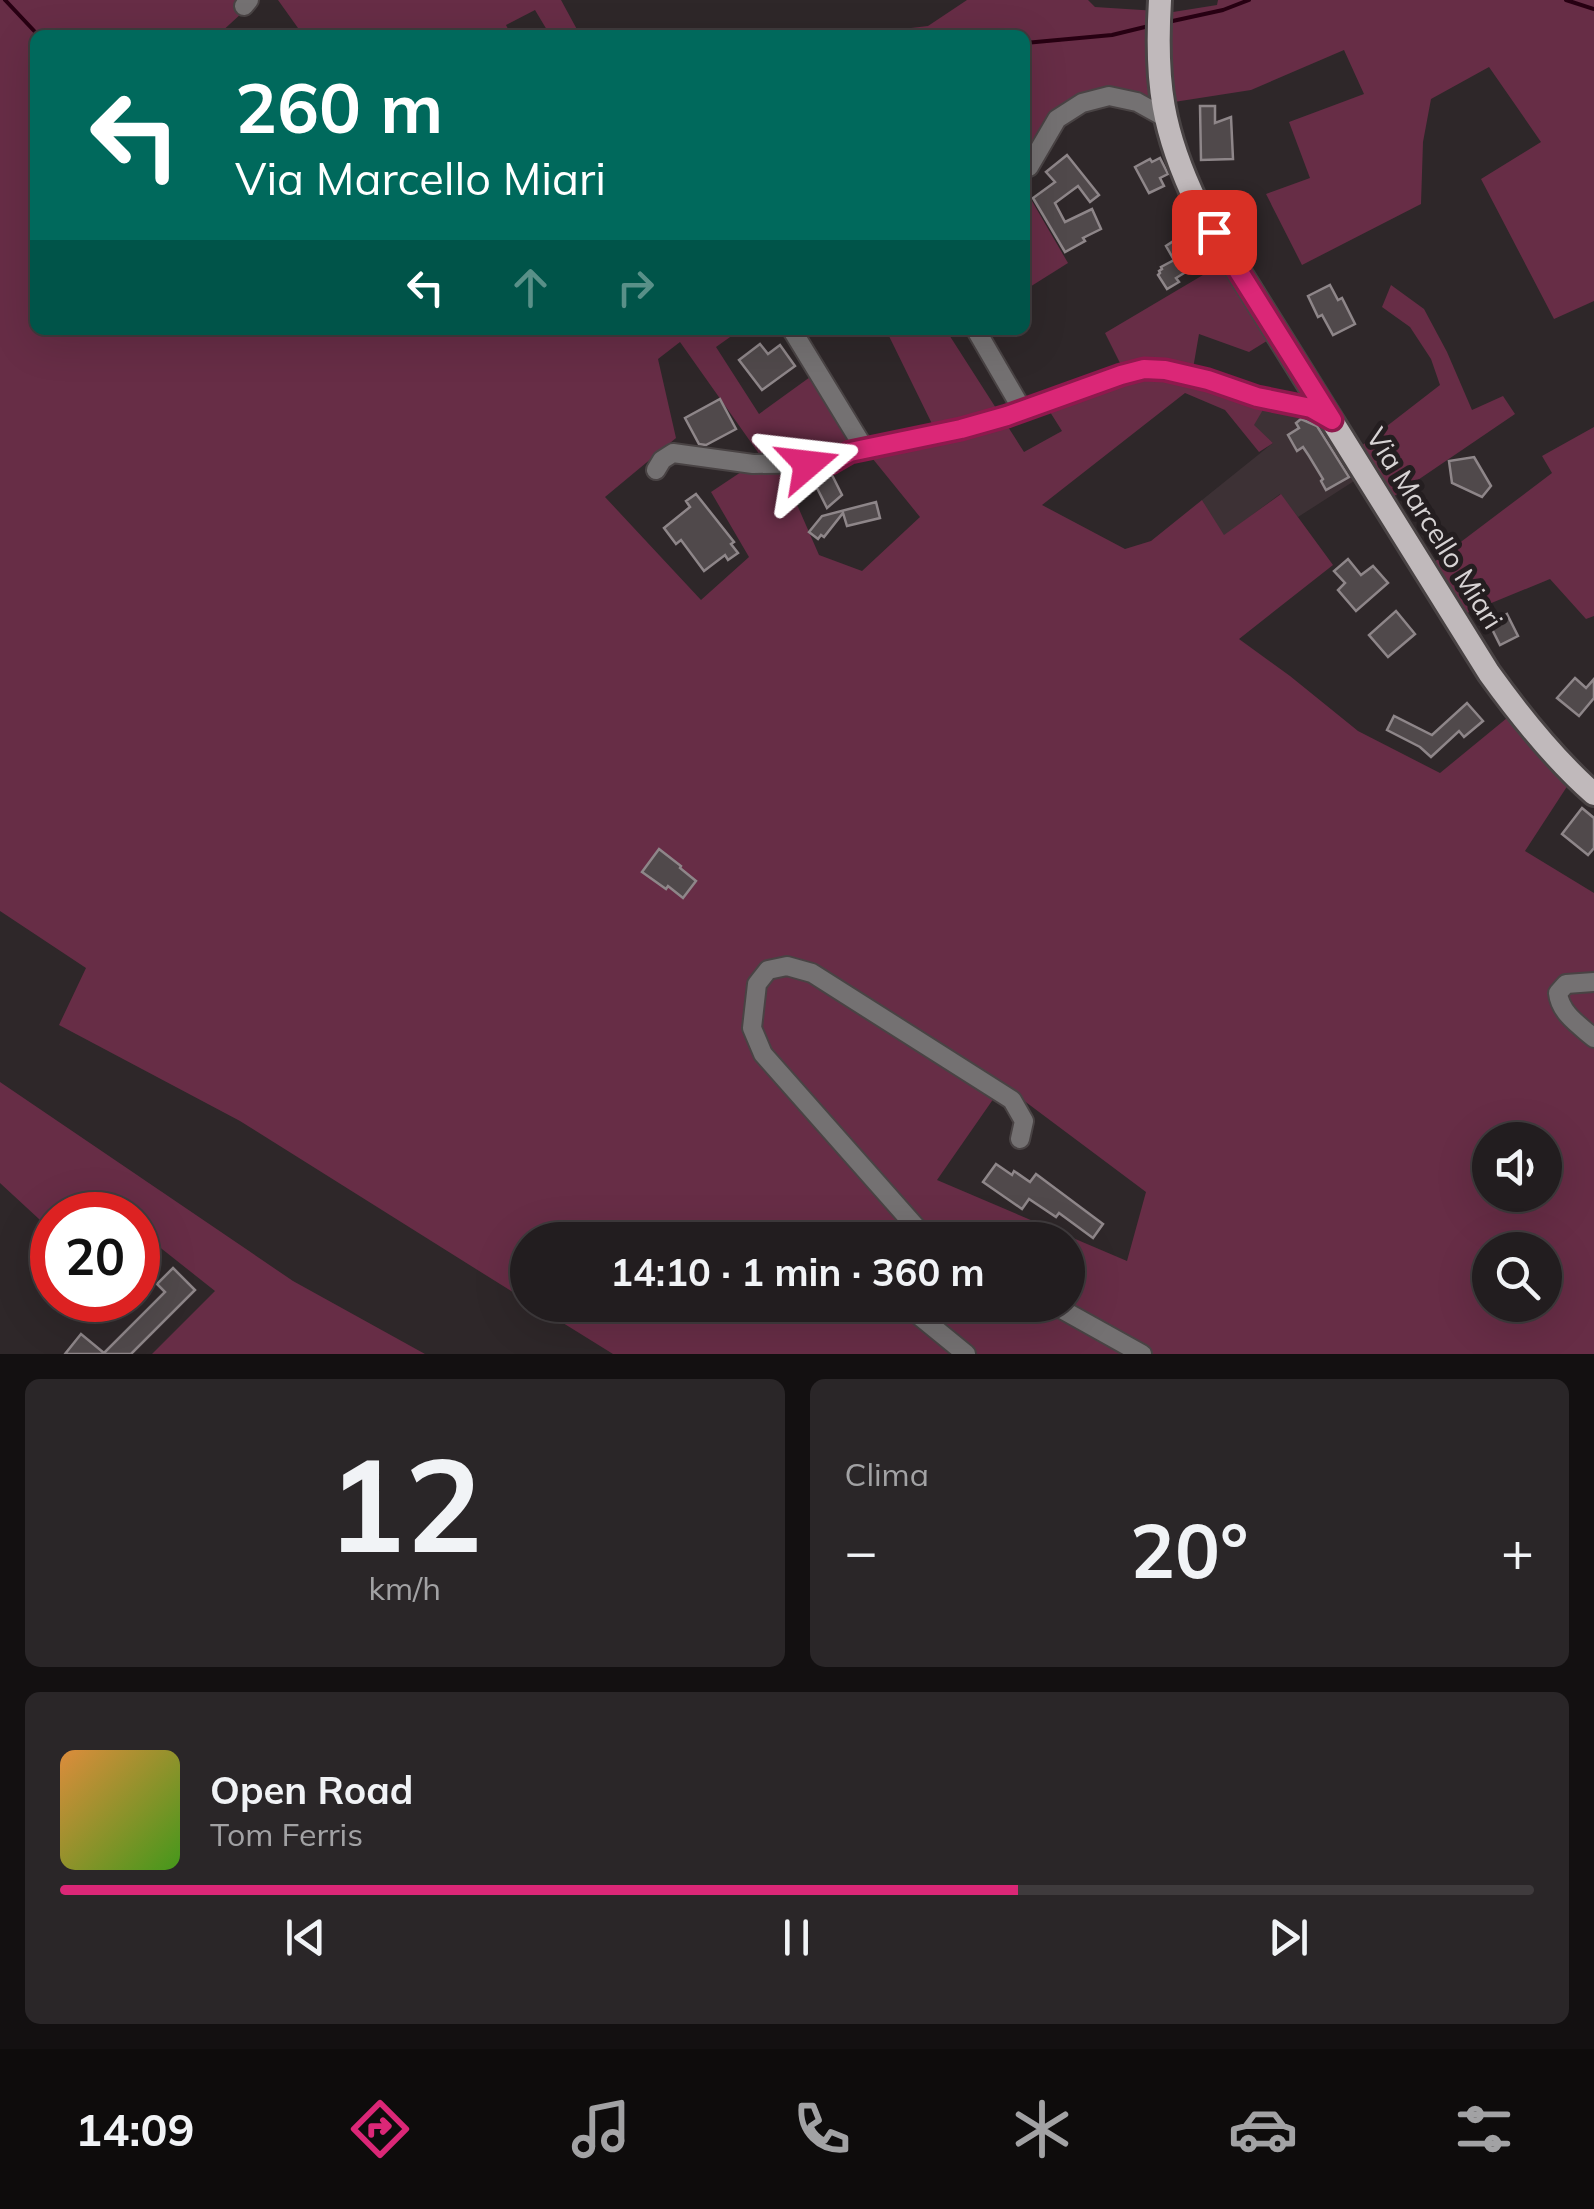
<!DOCTYPE html>
<html lang="it">
<head>
<meta charset="utf-8">
<style>
	:root { --surface:#221d1f; --page:#2a2628; --text:#f1f3f6; --muted:#a2a2a4; --line:#3f3b3d; --accent:#db2777 }
	body { margin:0; font-family:Mulish,sans-serif; background:var(--page); color:var(--text); height:100vh; display:flex; flex-direction:column; font-size:38px; white-space:nowrap }
	* { box-sizing:border-box; margin:0 }
	p { font-size:32px; color:var(--muted) }
	.icon { flex:none; width:55px; height:55px; fill:none; stroke:currentColor; stroke-width:2; stroke-linecap:round; stroke-linejoin:round }
	.map { position:relative; height:1354px; overflow:hidden }
	.sheet { display:flex; flex-direction:column; gap:25px; padding:25px; background:#131011; flex:1 }
	.sheet>* { flex:none }
	.banner { position:absolute; left:30px; top:30px; width:1000px; height:305px; border-radius:15px; box-shadow:0 10px 40px #0002,0 0 0 2px var(--line); background:#00695c; color:#fff; overflow:hidden }
	.controls { position:absolute; left:1472px; top:1122px; display:grid; gap:20px }
	.controls a { display:grid; place-items:center; width:90px; height:90px; border-radius:50%; background:var(--surface); box-shadow:0 10px 40px #0002,0 0 0 2px var(--line); font-size:50px }
	.speed { position:absolute; left:30px; top:1192px; display:flex; gap:20px; font-size:50px; font-weight:700; text-align:center }
	.speed>* { display:grid; place-content:center; width:130px; height:130px; border-radius:50%; background:var(--surface); box-shadow:0 10px 40px #0002,0 0 0 2px var(--line); line-height:1 }
	.speed .limit { border:15px solid #d22; background:#fff; color:#111 }
	.pin { position:absolute; display:grid; place-items:center; width:85px; height:85px; color:#fff; margin:-42px; border-radius:20px; box-shadow:0 5px 15px #0006 }
	.me { position:absolute; width:110px; margin:-55px; rotate:73deg; stroke-linejoin:round; filter:drop-shadow(0 0 8px #0008) }
	.turn { display:flex; align-items:center; gap:35px; height:210px; padding:0 40px; font-size:45px }
	.turn .icon { width:130px; height:130px; stroke-width:2.5 }
	.turn b { display:block; font-size:70px; line-height:85px }
	.lanes { display:flex; align-items:center; height:95px; padding:0 40px; background:#0003; justify-content:center; gap:50px; direction:ltr }
	.lanes .off { opacity:.35 }
	.big { font-size:75px; font-weight:700; line-height:1.1 }
	.sheet .tile { flex:1; display:flex; flex-direction:column; justify-content:center; gap:15px; min-width:0; padding:0 35px; border-radius:15px; background:var(--page) }
	.sheet .dial { align-items:center; gap:0 }
	.dial b { font-size:130px; line-height:1 }
	.song { display:flex; align-items:center; gap:30px }
	.cover { width:120px; height:120px; border-radius:15px; background:linear-gradient(135deg,hsl(30 70% 55%),hsl(100 70% 35%)) }
	.played { height:10px; border-radius:5px; background:linear-gradient(90deg,var(--accent) 65%,var(--line) 65%) }
	.keys { display:flex; justify-content:space-around; direction:ltr }
	.heat { display:flex; justify-content:space-between; align-items:center; font-size:55px; direction:ltr }
	.sheet .tiles { flex:1; display:grid; gap:25px; grid-template-columns:1fr 1fr }
	.tile:last-child { grid-column:span 2 }
	.trip { position:absolute; left:510px; top:1222px; width:575px; height:100px; border-radius:50px; background:var(--surface); box-shadow:0 10px 40px #0002,0 0 0 2px var(--line); font-weight:700; line-height:100px; text-align:center }
	.tabs { display:flex; height:160px; justify-content:space-around; align-items:center; background:#0e0c0c; color:var(--muted) }
	.tabs .icon { width:70px; height:70px }
	.tabs .selected { color:var(--accent) }
	.tabs b { font-size:45px; color:var(--text) }
	.map>svg:first-child { display:block }
	.built { fill:#3d3135 }
	.green { fill:#672d46; fill-rule:evenodd }
	.lines { fill:none; stroke-linecap:round; stroke-linejoin:round }
	.stream { stroke:#270012; stroke-width:4 }
	.building { fill:#50494b; stroke:#8e8689; stroke-width:2.5 }
	.minor-casing { stroke:#494344; stroke-width:22 }
	.major-casing { stroke:#494344; stroke-width:28 }
	.minor { stroke:#747172; stroke-width:18 }
	.major { stroke:#c0b9bb; stroke-width:22 }
	.route-casing { stroke:#8e194d; stroke-width:25 }
	.route { stroke:#db2777; stroke-width:18 }
	.labels { text-anchor:middle; dominant-baseline:central; stroke-width:10; stroke-linejoin:round; paint-order:stroke }
	.street-label { font-size:28px; fill:#d7d3d4; stroke:#241e20 }
</style>
</head>
<body>
<div class="map">
<svg width="1594" height="1354" viewBox="0 0 1594 1354">
	<rect width="100%" height="100%" fill="#2e2729"/>
	<path class="built" d="M 1267,403 L 1329,421 L 1365,474 L 1298,517 L 1280,494 L 1224,536 L 1202,500 L 1273,443 L 1253,425 Z"/>
	<g class="green">
		<path d="M 0,0 L 256,0 L 218,35 L 35,35 L 35,330 L 740,330 L 716,347 L 759,414 L 817,372 L 864,448 L 936,432 L 886,330 L 946,330 L 1024,452 L 1062,431 L 1045,404 L 1126,375 L 1105,333 L 1230,259 L 1278,334 L 1249,352 L 1199,334 L 1191,380 L 1267,403 L 1254,425 L 1273,443 L 1259,452 L 1225,410 L 1185,393 L 1042,505 L 1125,549 L 1151,541 L 1202,500 L 1224,535 L 1281,494 L 1333,565 L 1239,639 L 1290,676 L 1358,731 L 1440,773 L 1507,718 L 1568,785 L 1525,851 L 1594,893 L 1594,1354 L 613,1354 L 534,1305 L 1068,1305 L 1068,1240 L 528,1240 L 527,1301 L 240,1121 L 59,1025 L 86,968 L 0,911 ZM 680,342 L 762,458 L 711,492 L 749,557 L 701,600 L 605,497 L 676,438 L 658,359 ZM 864,448 L 920,517 L 862,571 L 819,555 L 785,477 ZM 1003,1085 L 1146,1192 L 1127,1261 L 937,1180 ZM 1490,1140 L 1545,1140 L 1545,1195 L 1490,1195 ZM 1490,1250 L 1545,1250 L 1545,1305 L 1490,1305 Z"/>
		<path d="M 278,0 L 561,0 L 580,35 L 550,35 L 535,10 L 506,25 L 511,35 L 303,35 Z"/>
		<path d="M 967,0 L 1088,0 L 1095,7 L 1173,12 L 1217,5 L 1218,0 L 1594,0 L 1594,301 L 1554,319 L 1481,179 L 1541,142 L 1489,67 L 1431,99 L 1423,142 L 1421,204 L 1302,265 L 1266,194 L 1310,178 L 1289,122 L 1364,94 L 1344,50 L 1251,90 L 1174,102 L 1110,100 L 1083,106 L 1025,162 L 1025,35 L 876,35 L 877,32 L 928,26 Z"/>
		<path d="M 1025,189 L 1068,263 L 1025,290 Z"/>
		<path d="M 1391,285 L 1424,309 L 1447,352 L 1472,410 L 1503,396 L 1515,414 L 1384,503 L 1356,450 L 1440,385 L 1431,359 L 1410,327 L 1382,307 Z"/>
		<path d="M 1594,427 L 1594,616 L 1586,619 L 1550,579 L 1455,618 L 1425,569 L 1552,473 L 1542,456 Z"/>
		<path d="M 0,1082 L 293,1281 L 425,1354 L 152,1354 L 215,1291 L 138,1230 L 138,1215 L 52,1215 L 52,1231 L 0,1183 Z"/>
	</g>
	<g class="lines">
		<g class="stream">
			<path d="M 5,0 L 38,35"/>
			<path d="M 1566,0 L 1594,9"/>
			<path d="M 1168,22 L 1223,10 L 1249,0"/>
			<path d="M 1025,43 L 1112,35 L 1149,26"/>
		</g>
	</g>
	<g class="building">
		<path d="M 1200,106 L 1215,106 L 1215,123 L 1231,117 L 1233,159 L 1201,160 Z"/>
		<path d="M 1067,155 L 1099,195 L 1090,202 L 1078,186 L 1055,203 L 1065,222 L 1092,209 L 1101,229 L 1083,238 L 1085,241 L 1065,252 L 1033,198 L 1055,182 L 1046,172 Z"/>
		<path d="M 1160,158 L 1168,174 L 1160,178 L 1164,186 L 1149,193 L 1135,167 L 1150,159 L 1152,162 Z"/>
		<path d="M 1184,234 L 1189,242 L 1191,241 L 1202,262 L 1176,278 L 1179,282 L 1167,289 L 1158,275 L 1160,273 L 1159,271 L 1162,269 L 1161,267 L 1174,260 L 1166,246 Z"/>
		<path d="M 1330,285 L 1338,300 L 1342,298 L 1355,324 L 1333,335 L 1322,315 L 1318,317 L 1308,296 Z"/>
		<path d="M 760,344 L 768,354 L 780,345 L 795,366 L 762,390 L 739,360 Z"/>
		<path d="M 720,399 L 736,429 L 706,445 L 699,444 L 685,418 Z"/>
		<path d="M 1301,419 L 1317,426 L 1349,477 L 1326,490 L 1321,481 L 1323,479 L 1309,456 L 1303,447 L 1297,451 L 1288,435 L 1299,428 L 1296,423 Z"/>
		<path d="M 1474,457 L 1491,486 L 1482,497 L 1452,483 L 1449,461 Z"/>
		<path d="M 832,475 L 842,495 L 827,508 L 817,488 L 814,490 L 808,480 L 816,476 Z"/>
		<path d="M 696,494 L 734,542 L 731,544 L 738,553 L 728,560 L 725,555 L 704,571 L 681,540 L 676,544 L 664,528 L 690,507 L 686,501 Z"/>
		<path d="M 876,502 L 880,518 L 847,526 L 843,513 L 824,537 L 821,535 L 818,539 L 809,532 L 822,516 Z"/>
		<path d="M 1348,559 L 1361,575 L 1373,566 L 1388,583 L 1356,611 L 1338,590 L 1345,583 L 1334,571 Z"/>
		<path d="M 1396,611 L 1415,634 L 1388,657 L 1369,635 Z"/>
		<path d="M 1507,614 L 1518,636 L 1500,645 L 1489,623 Z"/>
		<path d="M 1575,678 L 1586,688 L 1594,679 L 1594,698 L 1579,716 L 1557,698 Z"/>
		<path d="M 1467,703 L 1483,721 L 1464,737 L 1459,731 L 1431,757 L 1420,747 L 1387,730 L 1394,716 L 1432,735 Z"/>
		<path d="M 1582,808 L 1594,818 L 1594,848 L 1588,855 L 1562,834 Z"/>
		<path d="M 659,849 L 681,866 L 680,868 L 696,881 L 683,898 L 668,886 L 666,889 L 642,872 Z"/>
		<path d="M 996,1164 L 1012,1175 L 1014,1171 L 1030,1182 L 1036,1174 L 1103,1224 L 1093,1238 L 1059,1213 L 1056,1217 L 1029,1199 L 1022,1209 L 983,1182 Z"/>
		<path d="M 173,1268 L 195,1290 L 131,1354 L 65,1354 L 81,1334 L 104,1353 L 165,1292 L 157,1284 Z"/>
	</g>
	<g class="lines">
		<g class="minor-casing">
			<g id="minor">
				<path d="M 244,6 L 249,0"/>
				<path d="M 1029,167 L 1057,119 L 1082,103 L 1109,96 L 1137,102 L 1164,117"/>
				<path d="M 792,330 L 864,448"/>
				<path d="M 976,330 L 1023,411"/>
				<path d="M 656,470 L 662,460 L 673,453 L 753,464 L 831,463 L 850,452 L 961,429 L 1007,416 L 1121,375 L 1144,369 L 1165,370 L 1209,380 L 1257,397 L 1311,408 L 1332,420"/>
				<path d="M 1594,982 L 1566,984 L 1558,993 C 1560,1013 1579,1025 1594,1038"/>
				<path d="M 923,1235 L 763,1054 L 752,1028 L 757,984 L 768,970 L 787,966 L 812,973 L 1012,1100 L 1024,1121 L 1020,1139"/>
				<path d="M 895,1240 C 905,1233 918,1232 929,1237"/>
				<path d="M 906,1305 L 966,1354"/>
				<path d="M 1054,1305 L 1142,1354"/>
			</g>
		</g>
		<g class="major-casing">
			<path id="major" d="M 1160,0 C 1155,82 1162,132 1198,206 L 1489,673 C 1520,716 1554,759 1594,794"/>
		</g>
		<use href="#minor" class="minor"/>
		<use href="#major" class="major"/>
	</g>
	<g class="lines">
		<g class="route-casing">
			<path id="route" d="M 808,464 L 831,463 L 850,452 L 961,429 L 1007,416 L 1121,375 L 1144,369 L 1165,370 L 1208,380 L 1257,397 L 1311,408 L 1332,420 L 1214,232"/>
		</g>
		<use href="#route" class="route"/>
	</g>
	<g class="labels">
		<g class="street-label">
			<text transform="translate(1435 528) rotate(58)">Via Marcello Miari</text>
		</g>
	</g>
</svg>
<div class="controls">
<a><svg class="icon" aria-label="sound" viewBox="0 0 24 24"><path d="M4 9h4l5-4v14l-5-4H4zM17 9q2 3 0 6"/></svg></a>
<a><svg class="icon" aria-label="search" viewBox="0 0 24 24"><circle cx="10" cy="10" r="6"/><path d="M15 15l6 6"/></svg></a>
</div>
<div class="speed"><div class="limit">20</div></div>
<div class="pin" style="left:1214px;top:232px;background:#d93025"><svg class="icon" aria-label="arrive" viewBox="0 0 24 24"><path d="M6 21V4h12l-3 4 3 4H6"/></svg></div>
<svg class="me" style="left:808px;top:464px" viewBox="-20 -20 40 40"><path d="M0-17L14 15 0 8-14 15z" fill="#db2777" stroke="#fff" stroke-width="4"/></svg>
<div class="trip">14:10 · 1 min · 360 m</div>
<div class="banner">
<div class="turn"><svg class="icon" aria-label="left" viewBox="0 0 24 24"><path d="M17 20v-9H6M10 6l-5 5 5 5"/></svg><div><b>260 m</b>Via Marcello Miari</div></div>
<div class="lanes"><svg class="icon" aria-label="left" viewBox="0 0 24 24"><path d="M17 20v-9H6M10 6l-5 5 5 5"/></svg><svg class="icon off" aria-label="ahead" viewBox="0 0 24 24"><path d="M12 20V5M6 11l6-6 6 6"/></svg><svg class="icon off" aria-label="right" viewBox="0 0 24 24"><path d="M7 20v-9h11M14 6l5 5-5 5"/></svg></div>
</div>
</div>
<section class="sheet">
<div class="tiles">
<div class="tile dial"><b>12</b><p>km/h</p></div>
<div class="tile"><p>Clima</p>
<div class="heat"><a>−</a><b class="big">20°</b><a>+</a></div>
</div>
<div class="tile">
<div class="song"><i class="cover"></i><div><b>Open Road</b><p>Tom Ferris</p></div></div>
<div class="played"></div>
<div class="keys"><svg class="icon" aria-label="previous" viewBox="0 0 24 24"><path d="M18 5L8 12l10 7zM5 5v14"/></svg><svg class="icon" aria-label="pause" viewBox="0 0 24 24"><path d="M8 5v14M16 5v14"/></svg><svg class="icon" aria-label="next" viewBox="0 0 24 24"><path d="M6 5l10 7-10 7zM19 5v14"/></svg></div>
</div>
</div>
</section>
<nav class="tabs">
<b>14:09</b>
<svg class="icon selected" aria-label="directions" viewBox="0 0 24 24"><path d="M12 3l9 9-9 9-9-9zM9 14v-3h6M13 9l2 2-2 2"/></svg>
<svg class="icon" aria-label="music" viewBox="0 0 24 24"><path d="M9 18V5l10-2v13"/><circle cx="6" cy="18" r="3"/><circle cx="16" cy="16" r="3"/></svg>
<svg class="icon" aria-label="phone" viewBox="0 0 24 24"><path d="M5 4h4l2 5-3 2q2 4 5 5l2-3 5 2v4C11 20 4 13 5 4z"/></svg>
<svg class="icon" aria-label="climate" viewBox="0 0 24 24"><path d="M12 3v18M4 7l16 10M4 17L20 7"/></svg>
<svg class="icon" aria-label="car" viewBox="0 0 24 24"><path d="M5 17H2v-5l4-1 3-4h7l3 4 3 1v5h-3M9 17h6M6 11h13"/><circle cx="7" cy="17" r="2"/><circle cx="17" cy="17" r="2"/></svg>
<svg class="icon" aria-label="filters" viewBox="0 0 24 24"><path d="M4 7h16M4 17h16"/><circle cx="9" cy="7" r="2"/><circle cx="15" cy="17" r="2"/></svg>
</nav>
</body>
</html>
